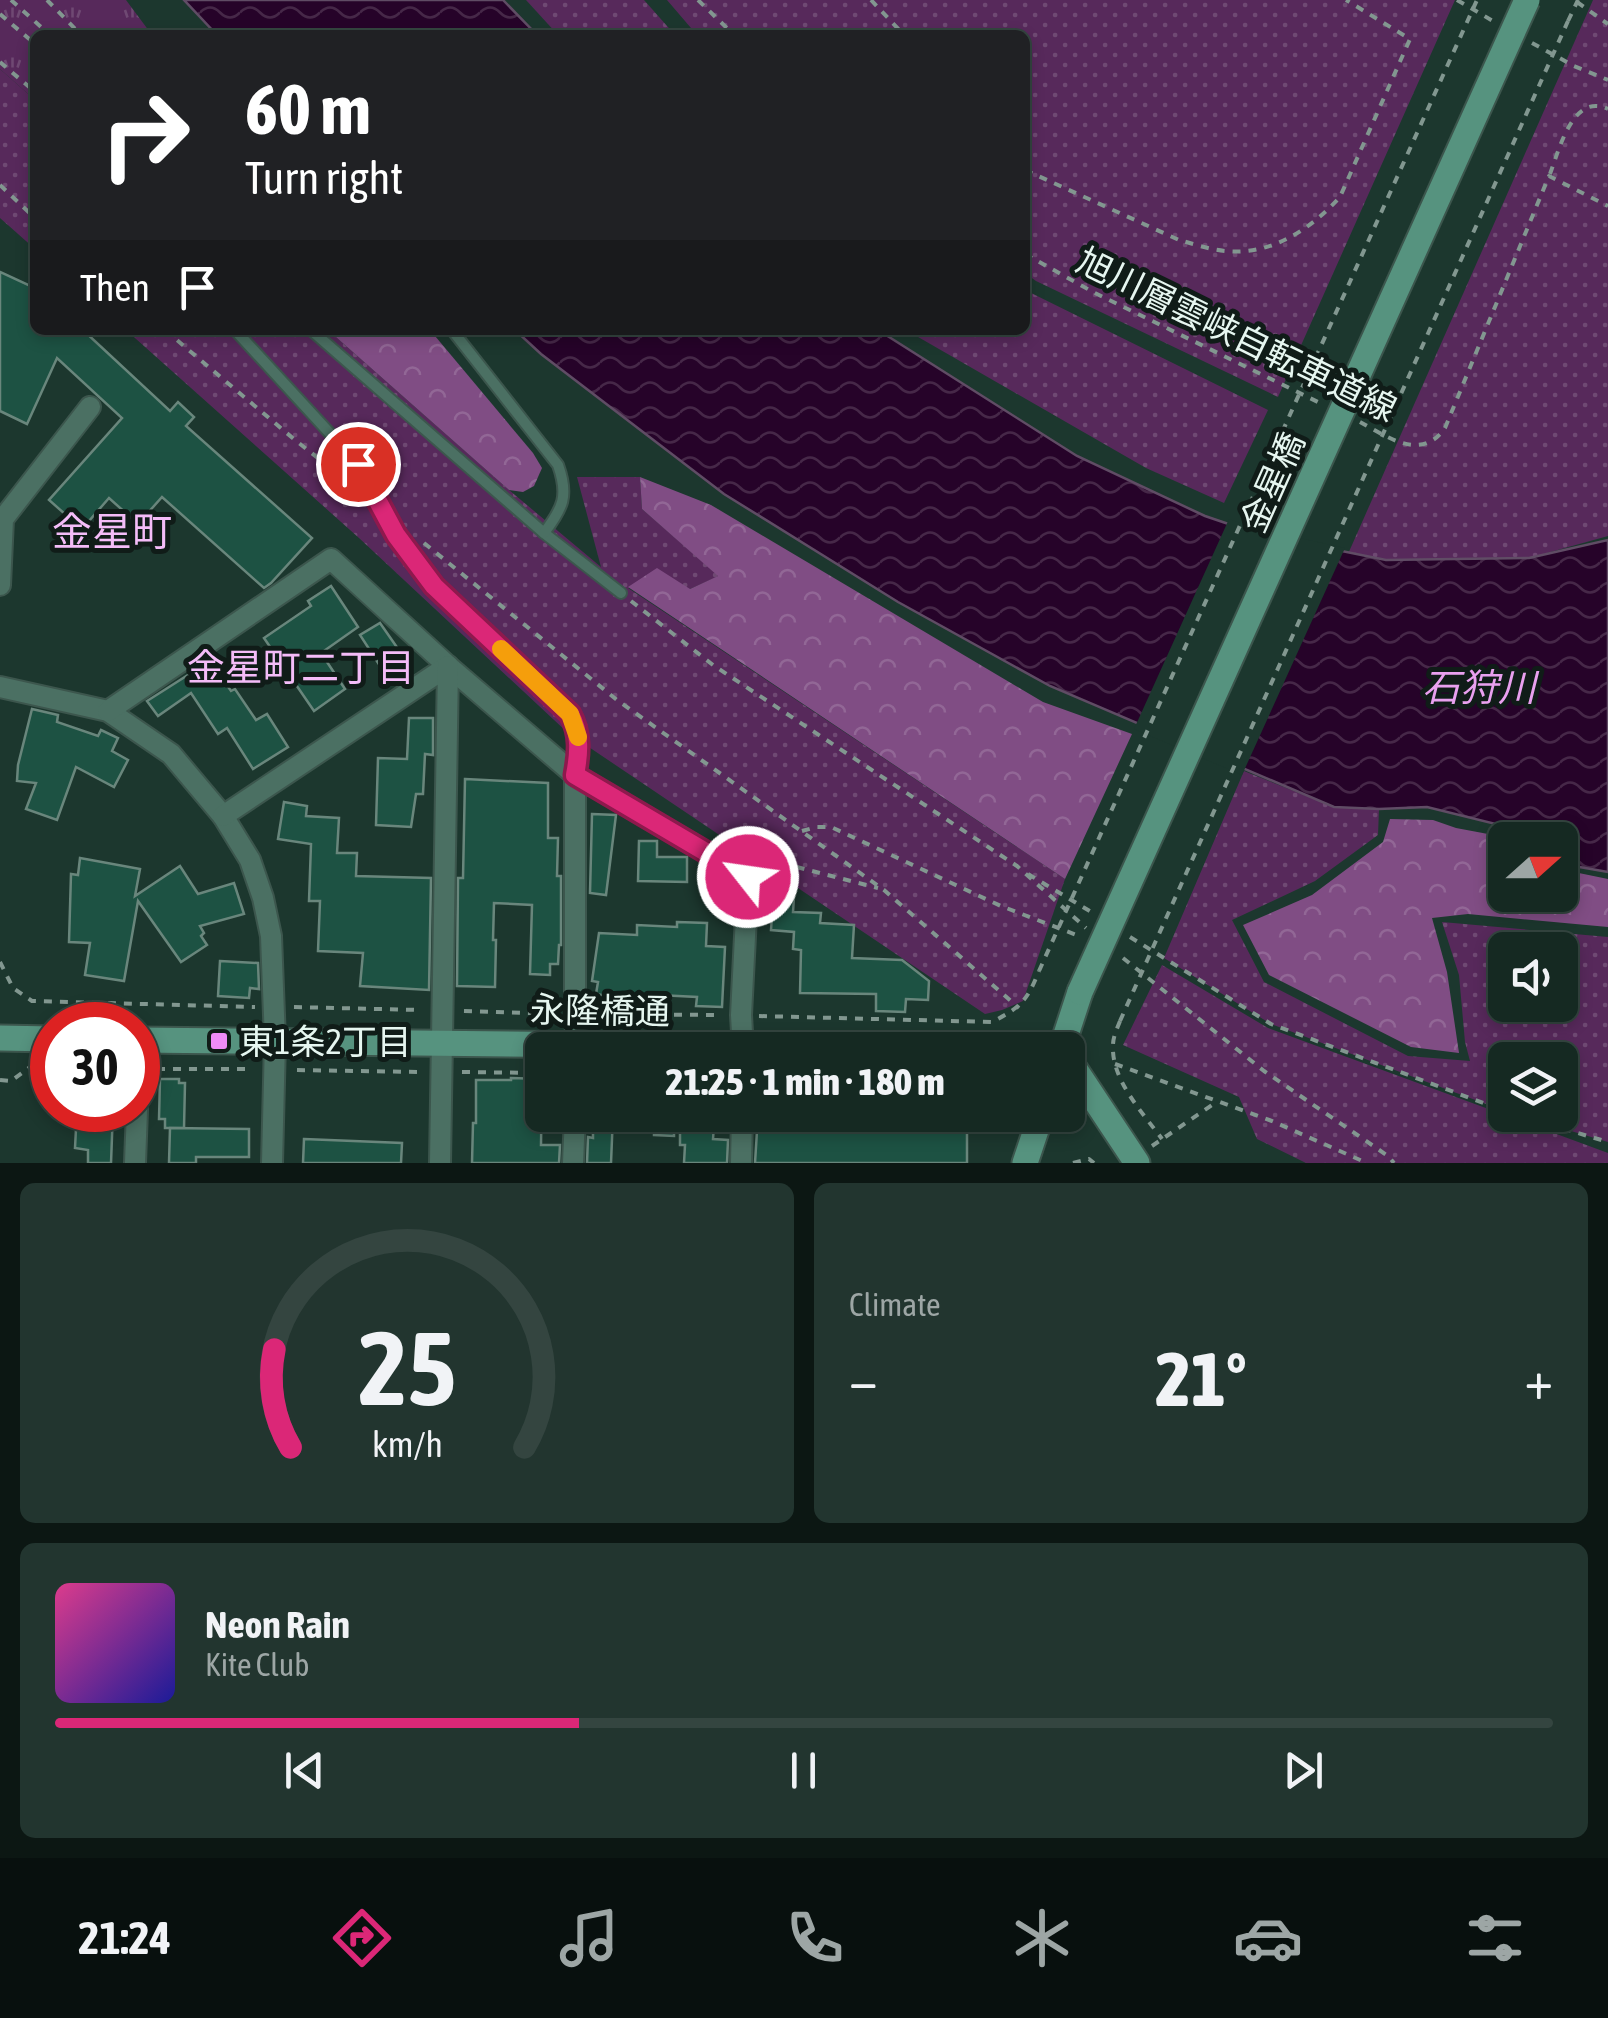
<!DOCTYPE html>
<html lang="en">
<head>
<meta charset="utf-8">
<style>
	:root { --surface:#152922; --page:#22352f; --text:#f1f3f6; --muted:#9da6a5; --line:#344540; --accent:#db2777 }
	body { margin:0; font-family:"Asap Condensed","Noto Sans JP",sans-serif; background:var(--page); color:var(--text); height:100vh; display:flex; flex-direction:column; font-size:38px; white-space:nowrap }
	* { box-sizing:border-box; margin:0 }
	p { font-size:32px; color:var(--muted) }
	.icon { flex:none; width:55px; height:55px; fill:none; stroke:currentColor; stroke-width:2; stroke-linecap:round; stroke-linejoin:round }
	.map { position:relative; height:1163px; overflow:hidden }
	.drawer { display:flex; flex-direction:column; gap:20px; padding:20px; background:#0c1713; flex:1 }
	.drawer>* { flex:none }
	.guide { position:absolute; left:30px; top:30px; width:1000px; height:305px; border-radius:15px; box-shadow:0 5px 15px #0003,0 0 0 2px var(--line); background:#202124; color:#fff; overflow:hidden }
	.needle { width:65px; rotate:69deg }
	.controls { position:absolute; left:1488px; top:822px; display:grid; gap:20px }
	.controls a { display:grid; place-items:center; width:90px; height:90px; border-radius:15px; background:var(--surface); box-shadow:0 5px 15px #0003,0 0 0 2px var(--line); font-size:50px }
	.speed { position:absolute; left:30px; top:1002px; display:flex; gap:20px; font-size:50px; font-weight:700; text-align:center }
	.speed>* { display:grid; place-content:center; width:130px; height:130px; border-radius:50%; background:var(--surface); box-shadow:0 5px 15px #0003,0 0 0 2px var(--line); line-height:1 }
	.speed .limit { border:15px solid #d22; background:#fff; color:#111 }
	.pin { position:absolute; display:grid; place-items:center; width:85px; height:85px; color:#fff; margin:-42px; border:5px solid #fff; border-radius:50%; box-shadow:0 2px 10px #0007 }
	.me { position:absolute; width:110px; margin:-55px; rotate:300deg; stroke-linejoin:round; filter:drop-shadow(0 0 8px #0008) }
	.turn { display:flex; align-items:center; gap:35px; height:210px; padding:0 50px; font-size:45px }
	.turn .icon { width:130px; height:130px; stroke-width:2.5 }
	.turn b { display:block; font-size:70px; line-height:85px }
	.then { display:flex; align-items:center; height:95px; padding:0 50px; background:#0003; gap:20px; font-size:38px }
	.big { font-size:75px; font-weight:800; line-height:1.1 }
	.drawer .card { flex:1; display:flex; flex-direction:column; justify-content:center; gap:15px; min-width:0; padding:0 35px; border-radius:15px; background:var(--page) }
	.drawer .dial { align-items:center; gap:0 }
	.dial svg { height:260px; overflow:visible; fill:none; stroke:var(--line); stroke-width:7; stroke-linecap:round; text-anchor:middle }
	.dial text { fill:var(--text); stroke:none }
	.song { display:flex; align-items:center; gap:30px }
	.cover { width:120px; height:120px; border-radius:15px; background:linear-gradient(135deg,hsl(330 70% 55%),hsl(240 70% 35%)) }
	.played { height:10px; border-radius:5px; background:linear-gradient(90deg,var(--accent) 35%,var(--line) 35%) }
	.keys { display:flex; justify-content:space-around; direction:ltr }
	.heat { display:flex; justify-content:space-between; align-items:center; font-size:55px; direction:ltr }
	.drawer .tiles { flex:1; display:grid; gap:20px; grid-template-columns:1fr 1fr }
	.card:last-child { grid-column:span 2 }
	.trip { position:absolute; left:525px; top:1032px; width:560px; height:100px; border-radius:15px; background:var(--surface); box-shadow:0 5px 15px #0003,0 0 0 2px var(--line); font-weight:800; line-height:100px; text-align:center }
	.menu { display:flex; height:160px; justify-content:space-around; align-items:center; background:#08100e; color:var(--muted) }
	.menu .icon { width:70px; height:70px }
	.menu .active { color:var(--accent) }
	.menu b { font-size:45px; color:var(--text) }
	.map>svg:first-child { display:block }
	.grass { fill:url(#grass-dots); fill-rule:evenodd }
	.forest { fill:url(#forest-crowns) }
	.park { fill:url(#park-tufts) }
	.water { fill:url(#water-waves); stroke:#604c65; stroke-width:2.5 }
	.pier { fill:#1c372e }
	.building { fill:#1d5243; stroke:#69867c; stroke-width:2.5 }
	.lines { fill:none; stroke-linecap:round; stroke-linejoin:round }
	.lane-casing { stroke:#3c564d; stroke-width:14 }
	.street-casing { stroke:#3c564d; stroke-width:24 }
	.secondary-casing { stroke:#3c564d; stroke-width:29 }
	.path { stroke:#829790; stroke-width:4; stroke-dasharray:8 8; stroke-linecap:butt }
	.lane { stroke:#4b7063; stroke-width:10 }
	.street { stroke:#4b7063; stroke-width:20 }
	.secondary { stroke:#56937f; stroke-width:25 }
	.secondary-bridge-casing { stroke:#3c564d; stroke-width:29; stroke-linecap:butt }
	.path-bridge { stroke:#829790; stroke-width:4; stroke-dasharray:8 8; stroke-linecap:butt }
	.secondary-bridge { stroke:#56937f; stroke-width:25 }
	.route-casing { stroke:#8e194d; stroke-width:25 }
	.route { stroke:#db2777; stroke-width:18 }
	.slow { stroke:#f59e0b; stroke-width:18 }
	.poi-dot { fill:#ef8bf7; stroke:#101c18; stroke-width:4 }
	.labels { text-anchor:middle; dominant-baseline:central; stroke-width:10; stroke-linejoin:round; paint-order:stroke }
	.street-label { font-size:35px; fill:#e6f6f0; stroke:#101c18 }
	.poi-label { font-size:35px; fill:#e6f6f0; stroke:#101c18; text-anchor:start }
	.neighbourhood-label { font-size:38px; fill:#f4bcf8; stroke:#101c18 }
	.water-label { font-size:38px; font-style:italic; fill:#e9a0ef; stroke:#101c18 }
	.quarter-label { font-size:40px; fill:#f4bcf8; stroke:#101c18 }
</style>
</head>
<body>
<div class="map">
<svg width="1608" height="1163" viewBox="0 0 1608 1163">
	<defs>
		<pattern id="grass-dots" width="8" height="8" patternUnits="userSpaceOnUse" patternTransform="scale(2.5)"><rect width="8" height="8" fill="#57295b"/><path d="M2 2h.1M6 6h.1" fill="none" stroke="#6f4973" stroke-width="1.8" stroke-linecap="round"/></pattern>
		<pattern id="forest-crowns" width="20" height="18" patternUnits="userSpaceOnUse" patternTransform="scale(2.5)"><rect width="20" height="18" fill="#804d84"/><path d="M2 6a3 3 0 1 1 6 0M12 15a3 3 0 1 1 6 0" fill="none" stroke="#926796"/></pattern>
		<pattern id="park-tufts" width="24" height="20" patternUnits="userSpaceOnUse" patternTransform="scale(2.5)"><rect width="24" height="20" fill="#57295b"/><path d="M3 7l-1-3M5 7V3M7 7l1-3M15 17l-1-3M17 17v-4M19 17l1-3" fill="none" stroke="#6f4973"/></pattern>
		<pattern id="water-waves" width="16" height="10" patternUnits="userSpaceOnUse" patternTransform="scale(2.5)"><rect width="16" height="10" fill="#260329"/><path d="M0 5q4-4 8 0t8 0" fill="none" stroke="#462848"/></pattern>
	</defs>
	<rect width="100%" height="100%" fill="#1c372e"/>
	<g class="grass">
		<path d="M 526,0 L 644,0 L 675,35 L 558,35 Z"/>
		<path d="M 667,0 L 1455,0 L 1278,397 L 1036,281 L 1025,273 L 1025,35 L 697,35 Z"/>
		<path d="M 1593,0 L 1608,0 L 1608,536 L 1529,558 L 1386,560 L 1348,554 Z"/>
		<path d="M 0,69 L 35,100 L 35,249 L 0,218 Z"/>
		<path d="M 1025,290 L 1268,410 L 1224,503 L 1146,468 L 906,330 L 1025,330 Z"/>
		<path d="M 126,330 L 328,330 L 509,490 L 601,567 L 577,477 L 640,477 L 642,509 L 719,576 L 690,589 L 628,588 L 1065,879 L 1023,1001 L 1002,1010 L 985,1014 L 568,733 L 359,538 Z"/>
		<path d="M 1244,771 L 1334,807 L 1379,809 L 1378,835 L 1315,881 L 1232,920 L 1264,982 L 1408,1056 L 1470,1061 L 1465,1042 L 1459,975 L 1442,922 L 1608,937 L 1608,1142 L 1517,1115 L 1560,1115 L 1560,1060 L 1505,1060 L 1505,1111 L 1271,1024 L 1164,958 ZM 1505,950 L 1560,950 L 1560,1005 L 1505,1005 Z"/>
		<path d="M 1162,965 L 1268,1028 L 1608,1153 L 1608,1163 L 1306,1163 L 1257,1139 L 1239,1097 L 1123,1045 Z"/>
	</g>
	<g class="forest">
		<path d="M 328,330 L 430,330 L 533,453 L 542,468 L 534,486 L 523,492 L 509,490 Z"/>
		<path d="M 640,477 L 711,505 L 1043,702 L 1132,734 L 1065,879 L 628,587 L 657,568 L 690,589 L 718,576 L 642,509 Z"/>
		<path d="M 1390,819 L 1433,820 L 1456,828 L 1520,840 L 1505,840 L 1505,895 L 1560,895 L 1560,860 L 1569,871 L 1608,879 L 1608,927 L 1468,914 L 1432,918 L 1447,972 L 1459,1053 L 1411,1047 L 1269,975 L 1243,925 L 1312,895 L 1383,842 Z"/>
	</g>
	<path class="park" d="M 0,0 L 126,0 L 152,35 L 35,35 L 35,100 L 0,69 Z"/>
	<g class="water">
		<path d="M 184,0 L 503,0 L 537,35 L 217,35 Z"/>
		<path d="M 515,330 L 878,330 L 1077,456 L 1205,516 L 1258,534 L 1386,560 L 1529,558 L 1608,540 L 1608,872 L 1574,866 L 1560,848 L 1560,840 L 1427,807 L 1379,809 L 1334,807 L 1050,686 L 898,602 L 724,494 L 541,354 Z"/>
	</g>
	<path class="pier" d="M 1229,519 L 1259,529 L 1345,548 L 1242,775 L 1134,729 Z"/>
	<g class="building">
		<path d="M 0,272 L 35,288 L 35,330 L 83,330 L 170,411 L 178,402 L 194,417 L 186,426 L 312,538 L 271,583 L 264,588 L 162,497 L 138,524 L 109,498 L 82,529 L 49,500 L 122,418 L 57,358 L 27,424 L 0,411 Z"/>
		<path d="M 331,586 L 358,627 L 321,653 L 345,689 L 314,711 L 264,638 L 311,606 L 308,601 Z"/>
		<path d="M 380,623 L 403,656 L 382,669 L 360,635 Z"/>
		<path d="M 210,661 L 231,691 L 235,689 L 256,720 L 267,714 L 288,747 L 253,769 L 227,728 L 218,734 L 191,693 L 158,716 L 147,701 Z"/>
		<path d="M 32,709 L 58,715 L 57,722 L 98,736 L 101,730 L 118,738 L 112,751 L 128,760 L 114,787 L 76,767 L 57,820 L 26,809 L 36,783 L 17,781 L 18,765 Z"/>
		<path d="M 409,718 L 433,718 L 433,755 L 425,754 L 423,794 L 416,794 L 411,827 L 376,825 L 378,758 L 407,759 Z"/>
		<path d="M 465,779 L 548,783 L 548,838 L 558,838 L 557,876 L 561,876 L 561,945 L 559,945 L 558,964 L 550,964 L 550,975 L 530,974 L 532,905 L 494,903 L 493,940 L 496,940 L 495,987 L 457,986 L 458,878 L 463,878 Z"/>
		<path d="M 284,802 L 307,806 L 306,816 L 339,818 L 337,853 L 357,853 L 356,876 L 431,878 L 429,990 L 360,986 L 363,953 L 318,951 L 320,901 L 309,901 L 311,844 L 278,839 Z"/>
		<path d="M 592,814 L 616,815 L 606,895 L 590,893 Z"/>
		<path d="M 639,841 L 657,841 L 657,857 L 687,857 L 687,882 L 638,881 Z"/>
		<path d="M 80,858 L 140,869 L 135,896 L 180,866 L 198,894 L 234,883 L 244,914 L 200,926 L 204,933 L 201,936 L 207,945 L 181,962 L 138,901 L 124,981 L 85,975 L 90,943 L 69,942 L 71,874 L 78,875 Z"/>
		<path d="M 762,879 L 777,880 L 777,890 L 785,891 L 785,896 L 794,897 L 793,912 L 821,913 L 820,923 L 854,925 L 852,958 L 902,960 L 929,981 L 928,1000 L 906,999 L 905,1012 L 876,1011 L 876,994 L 800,993 L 801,950 L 793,949 L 794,932 L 771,930 L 772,916 L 760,915 Z"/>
		<path d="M 677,922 L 707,923 L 706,946 L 725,947 L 722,1007 L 696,1006 L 697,997 L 639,994 L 638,1001 L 596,994 L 598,982 L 592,981 L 599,933 L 637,935 L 637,925 L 677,927 Z"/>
		<path d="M 220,961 L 258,963 L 259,989 L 250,988 L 249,998 L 218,996 Z"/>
		<path d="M 511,1078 L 542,1079 L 541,1145 L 560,1145 L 559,1163 L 472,1163 L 473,1123 L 476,1123 L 476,1080 L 511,1080 Z"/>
		<path d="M 160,1079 L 179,1079 L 179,1083 L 185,1083 L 184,1128 L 165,1128 L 165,1119 L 159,1119 Z"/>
		<path d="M 77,1110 L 113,1110 L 111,1163 L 88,1163 L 88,1150 L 75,1148 Z"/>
		<path d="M 593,1115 L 613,1115 L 611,1163 L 587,1163 L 588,1137 L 593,1138 Z"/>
		<path d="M 758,1115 L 967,1115 L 967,1163 L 755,1163 Z"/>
		<path d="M 654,1119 L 674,1119 L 674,1136 L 654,1135 Z"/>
		<path d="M 680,1124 L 714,1126 L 713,1139 L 728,1140 L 727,1163 L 684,1163 L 685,1145 L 680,1145 Z"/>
		<path d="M 170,1128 L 249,1129 L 249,1157 L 196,1157 L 196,1163 L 169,1163 Z"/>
		<path d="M 304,1139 L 402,1143 L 401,1163 L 303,1163 Z"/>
	</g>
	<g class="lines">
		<g class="lane-casing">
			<g id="lane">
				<path d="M 235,330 L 358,464 L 396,535 L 434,585 L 570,714 C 581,733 579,752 576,773"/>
				<path d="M 311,330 L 544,533 L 621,593"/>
				<path d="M 452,330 L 558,465 C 569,496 563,508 544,533"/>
			</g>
		</g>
		<g class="street-casing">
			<g id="street">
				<path d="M 0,585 L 3,519 L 90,407"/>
				<path d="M 0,687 L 108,711 L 171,754 L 223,816 L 250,860 L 263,898 L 271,936 L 275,1041 L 272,1163"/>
				<path d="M 108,711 L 331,559 L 448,666 L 575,775 L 748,877 L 741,1015 L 743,1050"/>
				<path d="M 575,775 L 575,1014 L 577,1050"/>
				<path d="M 223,816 L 448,666"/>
				<path d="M 138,1087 L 139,1040"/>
				<path d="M 135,1163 L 137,1110"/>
				<path d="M 440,1163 L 448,666"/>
				<path d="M 573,1163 L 575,1115"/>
				<path d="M 741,1163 L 742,1115"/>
			</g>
		</g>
		<g class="secondary-casing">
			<g id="secondary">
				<path d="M 0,1038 L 52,1039"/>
				<path d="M 138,1040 L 1061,1050"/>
				<path d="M 1061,1050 L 1080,992"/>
				<path d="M 1068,1059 L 1137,1163"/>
				<path d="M 1025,1163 L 1041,1115"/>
			</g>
		</g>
		<g class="path">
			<path d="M 11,0 L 50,35"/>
			<path d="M 47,0 L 81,35"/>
			<path d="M 698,0 L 734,35"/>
			<path d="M 871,0 L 904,35"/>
			<path d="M 1457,0 L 1493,21"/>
			<path d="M 1577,2 L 1608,24"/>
			<path d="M 0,14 L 35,44"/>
			<path d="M 1568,21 L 1578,0"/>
			<path d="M 1532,43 L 1574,66 L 1608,80"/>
			<path d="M 0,62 L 35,92"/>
			<path d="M 1025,170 L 1179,240 C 1194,244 1211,250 1226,251 C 1271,256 1312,228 1340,197 L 1410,39 L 1346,0"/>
			<path d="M 1550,174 C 1559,150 1573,92 1608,109"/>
			<path d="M 0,185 L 35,218"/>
			<path d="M 1025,254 L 1093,292 L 1320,403"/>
			<path d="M 165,330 L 295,440 L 347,481"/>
			<path d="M 1360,422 C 1388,437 1421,462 1445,428 L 1549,176 L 1608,206"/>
			<path d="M 424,543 L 617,700 L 884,890 L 1019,1008"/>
			<path d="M 631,601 L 713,665 L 1017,866 L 1086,928"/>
			<path d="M 802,831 L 816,827 L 831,827 L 1001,906 L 1079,936"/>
			<path d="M 766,869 L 777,864 L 789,865 L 878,888"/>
			<path d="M 1028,874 L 1093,913"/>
			<path d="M 1130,937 L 1271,1024 L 1505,1111"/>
			<path d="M 1123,958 L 1264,1071 L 1388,1156 L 1394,1163"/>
			<path d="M 0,962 L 13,988 L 32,1001 L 255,1007"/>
			<path d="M 294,1007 L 420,1010"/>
			<path d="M 464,1011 L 555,1014"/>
			<path d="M 594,1014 L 720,1015"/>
			<path d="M 759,1016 L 992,1022 C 1021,1007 1027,1001 1039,971"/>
			<path d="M 1120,1021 C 1117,1029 1113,1037 1113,1045 C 1111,1080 1143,1113 1162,1139"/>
			<path d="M 1115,1064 L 1272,1121 L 1367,1163"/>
			<path d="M 157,1069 L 253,1069"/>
			<path d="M 297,1070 L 423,1072"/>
			<path d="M 462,1072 L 542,1073"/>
			<path d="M 0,1080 L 11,1081 L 30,1067 L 52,1067"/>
			<path d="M 997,1115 L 997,1120 L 1012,1129"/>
			<path d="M 1517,1115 L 1608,1142"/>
			<path d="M 1152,1146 L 1218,1101"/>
			<path d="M 1073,1163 L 1089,1159 L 1094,1163"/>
		</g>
		<use href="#lane" class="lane"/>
		<use href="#street" class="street"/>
		<use href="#secondary" class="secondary"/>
		<g class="secondary-bridge-casing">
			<path id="secondary-bridge" d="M 1080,992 L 1527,0"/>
		</g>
		<g class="path-bridge">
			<path d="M 1039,971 L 1477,0"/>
			<path d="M 1120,1021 L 1568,21"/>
		</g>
		<use href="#secondary-bridge" class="secondary-bridge"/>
	</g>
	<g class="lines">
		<g class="route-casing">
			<path id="route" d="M 358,464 L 396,535 L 434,586 L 570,714 C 581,734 579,754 575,775 L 748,877"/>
		</g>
		<use href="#route" class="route"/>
		<path class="slow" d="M 501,649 L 570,714 L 578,737"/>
	</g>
	<rect class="poi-dot" x="209" y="1031" width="20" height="20" rx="5"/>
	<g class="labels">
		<g class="street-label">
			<text transform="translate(1237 334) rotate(26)">旭川層雲峡自転車道線</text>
			<text transform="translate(1272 482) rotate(-66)">金星橋</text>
			<text transform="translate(600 1010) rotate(1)">永隆橋通</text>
		</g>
		<g class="poi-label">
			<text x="239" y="1041">東1条2丁目</text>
		</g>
		<g class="neighbourhood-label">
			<text x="301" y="667">金星町二丁目</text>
		</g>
		<g class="water-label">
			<text x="1479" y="687">石狩川</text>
		</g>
		<g class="quarter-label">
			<text x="112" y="531">金星町</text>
		</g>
	</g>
</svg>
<div class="controls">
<a><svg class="needle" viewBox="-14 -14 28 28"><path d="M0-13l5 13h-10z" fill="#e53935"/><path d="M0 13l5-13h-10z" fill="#9da6a5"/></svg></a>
<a><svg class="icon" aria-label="sound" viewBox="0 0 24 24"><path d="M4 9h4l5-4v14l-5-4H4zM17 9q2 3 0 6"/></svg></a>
<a><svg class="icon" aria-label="layers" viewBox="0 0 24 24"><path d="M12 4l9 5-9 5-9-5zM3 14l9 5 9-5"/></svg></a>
</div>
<div class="speed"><div class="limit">30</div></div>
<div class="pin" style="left:358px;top:464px;background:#d93025"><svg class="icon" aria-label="arrive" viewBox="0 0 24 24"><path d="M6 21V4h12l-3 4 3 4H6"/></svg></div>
<svg class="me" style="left:748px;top:877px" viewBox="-20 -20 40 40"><circle r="17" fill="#db2777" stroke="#fff" stroke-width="3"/><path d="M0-11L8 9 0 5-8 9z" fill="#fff"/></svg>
<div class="trip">21:25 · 1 min · 180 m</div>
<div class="guide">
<div class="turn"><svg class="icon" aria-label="right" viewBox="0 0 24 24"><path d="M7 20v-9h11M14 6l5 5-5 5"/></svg><div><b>60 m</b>Turn right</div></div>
<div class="then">Then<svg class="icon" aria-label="arrive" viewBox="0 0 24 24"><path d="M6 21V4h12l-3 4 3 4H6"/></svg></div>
</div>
</div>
<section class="drawer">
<div class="tiles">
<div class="card dial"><svg viewBox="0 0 100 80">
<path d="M14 69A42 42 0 1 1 86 69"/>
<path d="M14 69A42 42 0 0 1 9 39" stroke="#db2777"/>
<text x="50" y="56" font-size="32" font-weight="700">25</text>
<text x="50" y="72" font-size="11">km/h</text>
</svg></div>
<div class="card"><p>Climate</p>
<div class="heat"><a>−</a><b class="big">21°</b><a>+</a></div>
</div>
<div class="card">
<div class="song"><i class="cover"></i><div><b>Neon Rain</b><p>Kite Club</p></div></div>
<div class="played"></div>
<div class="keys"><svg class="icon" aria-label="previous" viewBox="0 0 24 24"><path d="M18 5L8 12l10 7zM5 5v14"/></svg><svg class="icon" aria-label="pause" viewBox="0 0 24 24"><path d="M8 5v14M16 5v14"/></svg><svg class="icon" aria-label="next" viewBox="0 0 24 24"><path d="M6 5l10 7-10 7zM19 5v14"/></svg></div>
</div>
</div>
</section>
<nav class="menu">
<b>21:24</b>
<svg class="icon active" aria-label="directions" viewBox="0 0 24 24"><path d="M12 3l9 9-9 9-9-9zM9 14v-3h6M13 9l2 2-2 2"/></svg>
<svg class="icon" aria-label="music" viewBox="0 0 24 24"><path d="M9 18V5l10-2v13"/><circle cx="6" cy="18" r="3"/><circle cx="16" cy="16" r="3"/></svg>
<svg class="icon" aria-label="phone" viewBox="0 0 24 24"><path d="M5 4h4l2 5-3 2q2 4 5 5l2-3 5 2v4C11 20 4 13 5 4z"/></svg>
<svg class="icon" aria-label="climate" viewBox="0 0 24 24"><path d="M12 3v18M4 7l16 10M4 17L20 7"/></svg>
<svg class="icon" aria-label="car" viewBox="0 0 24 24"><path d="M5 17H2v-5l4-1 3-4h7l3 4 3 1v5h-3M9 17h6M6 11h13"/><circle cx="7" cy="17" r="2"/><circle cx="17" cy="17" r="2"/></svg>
<svg class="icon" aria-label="filters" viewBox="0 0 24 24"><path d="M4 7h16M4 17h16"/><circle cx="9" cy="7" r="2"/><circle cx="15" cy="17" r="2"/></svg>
</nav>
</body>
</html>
